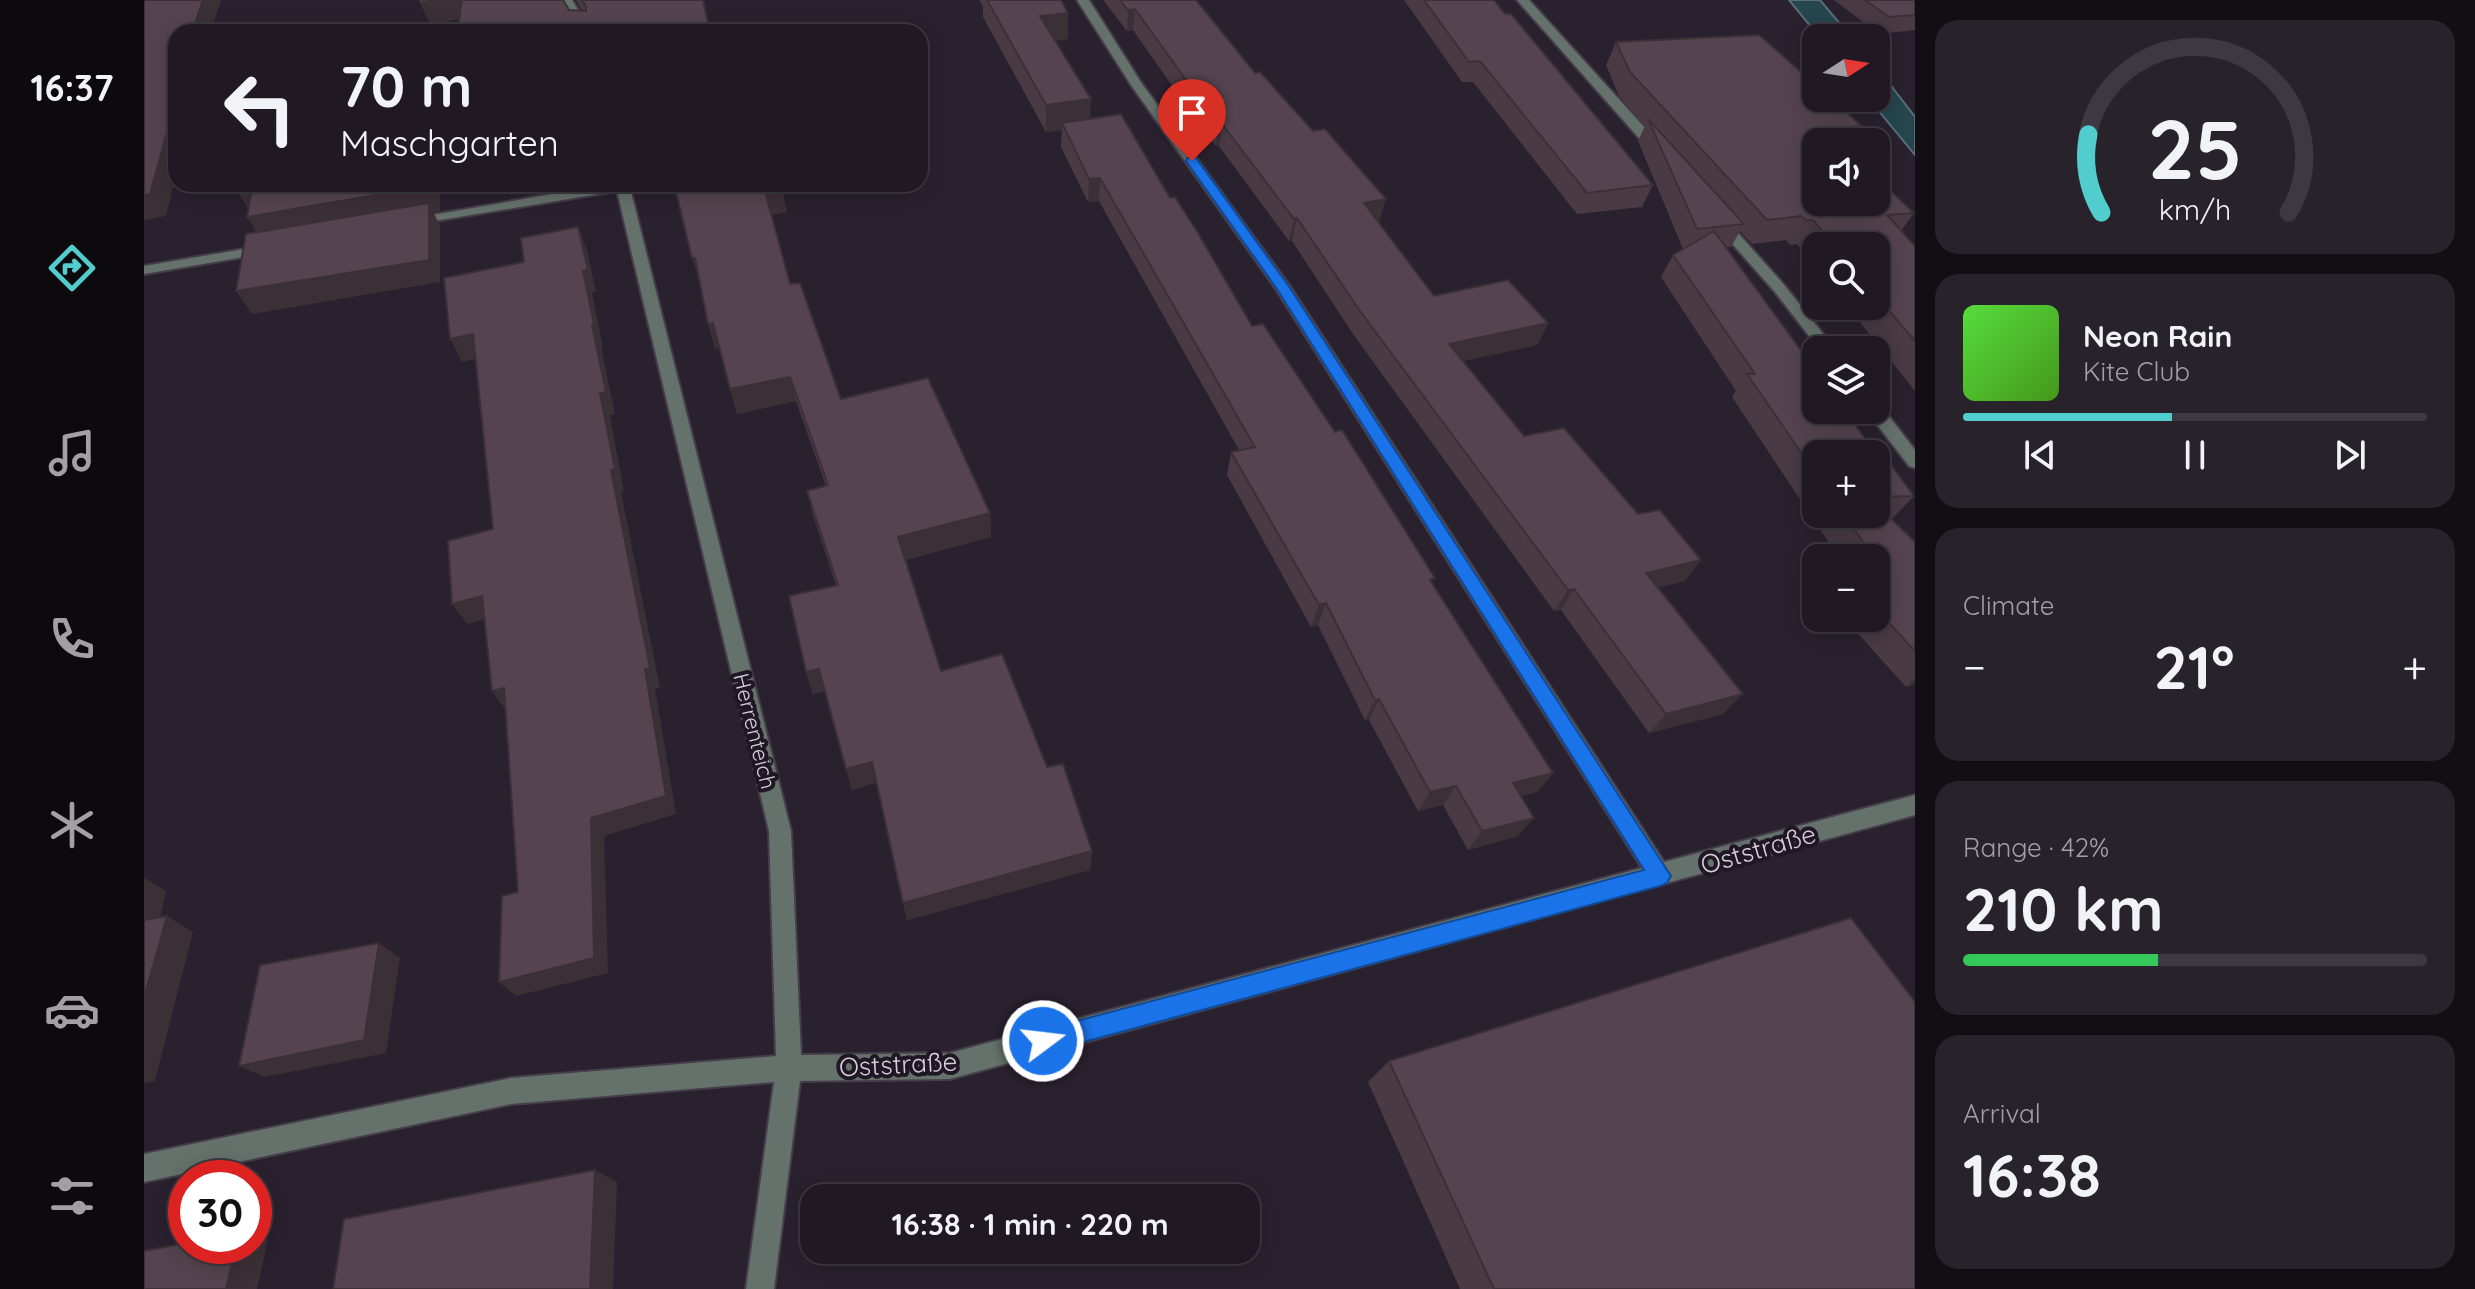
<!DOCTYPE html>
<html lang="en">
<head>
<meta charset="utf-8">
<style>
	:root { --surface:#201923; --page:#28222b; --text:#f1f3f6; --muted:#a2a0a6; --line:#3d3841; --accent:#52cdce }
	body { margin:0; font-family:Quicksand,sans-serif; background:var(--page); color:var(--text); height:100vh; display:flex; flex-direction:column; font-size:30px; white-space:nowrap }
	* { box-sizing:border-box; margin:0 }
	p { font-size:26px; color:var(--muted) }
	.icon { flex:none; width:44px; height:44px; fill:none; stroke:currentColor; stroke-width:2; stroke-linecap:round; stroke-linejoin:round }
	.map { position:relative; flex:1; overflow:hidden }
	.details { display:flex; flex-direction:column; gap:20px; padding:20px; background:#120e13; width:560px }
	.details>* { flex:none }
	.top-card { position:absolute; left:24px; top:24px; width:760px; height:168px; border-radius:24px; box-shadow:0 4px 20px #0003,0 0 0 2px var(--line); background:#201923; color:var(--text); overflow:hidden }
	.needle { width:52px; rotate:78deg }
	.fabs { position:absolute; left:1658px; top:24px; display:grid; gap:16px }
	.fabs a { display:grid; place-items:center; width:88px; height:88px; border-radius:16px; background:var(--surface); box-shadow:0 4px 20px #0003,0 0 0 2px var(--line); font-size:40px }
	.speed { position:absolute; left:24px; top:1160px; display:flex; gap:16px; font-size:40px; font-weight:700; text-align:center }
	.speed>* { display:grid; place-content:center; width:104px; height:104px; border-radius:50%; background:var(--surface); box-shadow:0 4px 20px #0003,0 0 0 2px var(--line); line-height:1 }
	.speed .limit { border:12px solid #d22; background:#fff; color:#111 }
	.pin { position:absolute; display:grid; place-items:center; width:68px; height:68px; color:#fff; margin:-82px -34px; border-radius:50% 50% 50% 0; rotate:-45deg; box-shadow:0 0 8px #0007 }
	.pin .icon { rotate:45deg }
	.me { position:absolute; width:88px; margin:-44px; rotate:75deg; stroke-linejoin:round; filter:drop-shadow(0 0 6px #0008) }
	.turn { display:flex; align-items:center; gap:28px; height:168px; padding:0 40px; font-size:36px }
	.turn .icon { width:104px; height:104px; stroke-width:2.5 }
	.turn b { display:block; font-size:56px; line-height:68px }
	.big { font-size:60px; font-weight:700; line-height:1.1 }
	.details .tile { flex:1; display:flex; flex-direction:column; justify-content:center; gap:12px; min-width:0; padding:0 28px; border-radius:24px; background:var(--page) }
	.details .dial { align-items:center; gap:0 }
	.dial svg { height:208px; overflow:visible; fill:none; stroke:var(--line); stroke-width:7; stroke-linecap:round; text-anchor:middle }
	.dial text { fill:var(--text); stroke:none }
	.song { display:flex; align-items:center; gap:24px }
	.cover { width:96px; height:96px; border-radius:12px; background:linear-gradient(135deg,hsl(110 70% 55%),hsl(100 70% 35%)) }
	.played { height:8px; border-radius:4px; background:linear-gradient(90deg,var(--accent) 45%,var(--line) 45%) }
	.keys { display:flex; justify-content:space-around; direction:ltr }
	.heat { display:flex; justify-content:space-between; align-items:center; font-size:44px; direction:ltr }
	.charge { height:12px; border-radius:6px; background:linear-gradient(90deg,#34c759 42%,var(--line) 0) }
	.trip { position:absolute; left:656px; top:1184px; width:460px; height:80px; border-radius:24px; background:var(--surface); box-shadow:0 4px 20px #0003,0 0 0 2px var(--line); font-weight:700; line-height:80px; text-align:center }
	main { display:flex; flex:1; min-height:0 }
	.menu { display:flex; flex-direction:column; width:144px; justify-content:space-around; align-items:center; background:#0d0a0e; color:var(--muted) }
	.menu .icon { width:56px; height:56px }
	.menu .selected { color:var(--accent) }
	.menu b { font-size:36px; color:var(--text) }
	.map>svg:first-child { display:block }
	.water { fill:#25454f; stroke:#5a6e78; stroke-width:2 }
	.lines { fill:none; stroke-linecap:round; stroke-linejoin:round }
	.minor-casing { stroke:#453d4a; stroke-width:4 }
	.minor { fill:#65716b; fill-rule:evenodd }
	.wall { fill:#493a44; fill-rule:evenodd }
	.shaded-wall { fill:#3c3037 }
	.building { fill:#55444f; stroke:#3c3037; stroke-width:2 }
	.route { fill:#1a73e8; stroke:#114b97; stroke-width:2 }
	.labels { text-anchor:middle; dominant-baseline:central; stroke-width:8; stroke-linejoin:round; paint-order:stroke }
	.street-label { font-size:22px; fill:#d5cfd9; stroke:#201725 }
	.near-street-label { font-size:26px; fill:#d5cfd9; stroke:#201725 }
</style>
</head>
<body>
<main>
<nav class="menu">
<b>16:37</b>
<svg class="icon selected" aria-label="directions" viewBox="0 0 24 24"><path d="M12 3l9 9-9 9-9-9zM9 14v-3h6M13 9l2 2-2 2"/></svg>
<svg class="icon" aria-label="music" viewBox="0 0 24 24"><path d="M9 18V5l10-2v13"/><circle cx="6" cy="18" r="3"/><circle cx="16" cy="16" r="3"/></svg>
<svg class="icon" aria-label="phone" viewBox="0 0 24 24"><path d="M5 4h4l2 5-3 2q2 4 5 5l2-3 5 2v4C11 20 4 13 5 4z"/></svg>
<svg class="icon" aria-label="climate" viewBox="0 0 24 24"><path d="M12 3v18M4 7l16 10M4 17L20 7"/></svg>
<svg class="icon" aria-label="car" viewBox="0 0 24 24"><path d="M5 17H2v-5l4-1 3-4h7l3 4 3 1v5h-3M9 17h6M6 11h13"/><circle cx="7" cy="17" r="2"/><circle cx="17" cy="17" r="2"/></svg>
<svg class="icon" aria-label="filters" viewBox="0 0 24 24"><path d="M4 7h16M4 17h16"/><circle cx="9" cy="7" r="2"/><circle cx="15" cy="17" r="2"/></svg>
</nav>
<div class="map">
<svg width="1771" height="1289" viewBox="0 0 1771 1289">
	<rect width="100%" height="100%" fill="#2a212f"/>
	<g class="water">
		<path d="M 1645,0 L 1676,0 L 1708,38 L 1676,38 Z"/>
		<path d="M 1732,66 L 1771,117 L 1771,155 L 1724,98 L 1732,98 Z"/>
	</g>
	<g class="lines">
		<g class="minor-casing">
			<g id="minor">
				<path d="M 416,0 L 428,0 L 447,32 L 435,32 Z"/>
				<path d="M 933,0 L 945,0 L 998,84 L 1147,288 L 1520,862 L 1771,795 L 1771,815 L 806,1079 L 656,1081 L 630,1289 L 602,1289 L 630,1082 L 367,1104 L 0,1182 L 0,1154 L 367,1078 L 632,1056 L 625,831 L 473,191 L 260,226 L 260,220 L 265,219 L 466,184 L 485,184 L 647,831 L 657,1055 L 806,1053 L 1498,868 L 1132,289 L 987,85 Z"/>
				<path d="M 1373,0 L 1385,0 L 1520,149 L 1520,155 L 1510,155 Z"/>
				<path d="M 1573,214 L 1578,215 L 1641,286 L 1692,350 L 1676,350 L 1631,292 L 1568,221 L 1566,218 Z"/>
				<path d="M 124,245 L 131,249 L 129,252 L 0,274 L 0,266 Z"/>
				<path d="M 1732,405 L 1737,406 L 1771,450 L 1771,468 L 1765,466 L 1725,414 L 1723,410 L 1732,410 Z"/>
			</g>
		</g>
		<use href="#minor" class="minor"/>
	</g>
	<g class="wall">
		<path d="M 275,0 L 419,0 L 425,10 L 438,11 L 432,0 L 560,0 L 566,32 L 313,32 L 315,19 L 287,25 Z"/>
		<path d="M 835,0 L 917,0 L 924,39 L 911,40 L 946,119 L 1026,198 L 1108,326 L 1288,584 L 1409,773 L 1393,792 L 1377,796 L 1374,836 L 1324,850 L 1299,805 L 1274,811 L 1225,720 L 1221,720 L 1174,625 L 1167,627 L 1083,475 L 1087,452 L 1095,450 L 955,201 L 944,202 L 917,147 L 918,130 L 902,132 L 839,17 L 839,6 Z"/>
		<path d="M 959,0 L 1052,0 L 1111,73 L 1235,222 L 1234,222 L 1290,296 L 1404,323 L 1393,345 L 1319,361 L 1380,436 L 1541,581 L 1513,587 L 1579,714 L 1505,733 L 1417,610 L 1410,611 L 1209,334 L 1148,241 L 1145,241 L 1075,146 L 1072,146 L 1057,127 L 989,30 L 983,31 Z"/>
		<path d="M 1260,0 L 1350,0 L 1509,185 L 1498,207 L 1433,214 L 1329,82 L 1318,82 Z"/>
		<path d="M 1690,0 L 1771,0 L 1771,30 L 1735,34 Z"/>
		<path d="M 1472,42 L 1718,126 L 1708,142 L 1672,142 L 1770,213 L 1757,231 L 1771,246 L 1771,391 L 1703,306 L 1732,306 L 1732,246 L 1672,246 L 1672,268 L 1653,244 L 1646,245 L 1642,240 L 1608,244 L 1596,231 L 1587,247 L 1582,247 L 1724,442 L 1770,496 L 1749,518 L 1746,518 L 1771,543 L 1771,684 L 1762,687 L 1700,618 L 1732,618 L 1732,558 L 1695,558 L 1588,397 L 1592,391 L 1517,277 L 1529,255 L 1539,249 L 1494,141 L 1501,126 L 1475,96 L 1462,65 ZM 1672,454 L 1732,454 L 1732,514 L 1672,514 Z"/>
		<path d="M 530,184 L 643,212 L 627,215 L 646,284 L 697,399 L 846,513 L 847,537 L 761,560 L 797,671 L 903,767 L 948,851 L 946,870 L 763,920 L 733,782 L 708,790 L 681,691 L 669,694 L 662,672 L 692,585 L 669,515 L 663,491 L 682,486 L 652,401 L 593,414 L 575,348 L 571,349 L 556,283 Z"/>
		<path d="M 1245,1061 L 1771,1289 L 1316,1289 L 1224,1082 Z"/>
	</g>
	<g class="shaded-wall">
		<path d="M 59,0 L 77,0 L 67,32 L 48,32 Z"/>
		<path d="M 286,0 L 322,0 L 328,16 L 287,25 L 277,2 Z"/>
		<path d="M 991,9 L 989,30 L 983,31 L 984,10 Z"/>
		<path d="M 924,13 L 924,39 L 896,42 L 896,16 Z"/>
		<path d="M 32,91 L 32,175 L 22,216 L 0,220 L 0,195 Z"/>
		<path d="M 947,99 L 946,126 L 918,123 L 918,130 L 902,132 L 902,105 Z"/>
		<path d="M 1075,124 L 1078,124 L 1075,146 L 1072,146 Z"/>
		<path d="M 956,178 L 955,201 L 944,202 L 945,179 Z"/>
		<path d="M 284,184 L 296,184 L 296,211 L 289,212 L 296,225 L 296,282 L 108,314 L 92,291 L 119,242 L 103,217 Z"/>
		<path d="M 108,188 L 109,216 L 93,191 Z"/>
		<path d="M 638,188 L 643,212 L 626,215 L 621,191 Z"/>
		<path d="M 1242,199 L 1235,222 L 1213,225 L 1220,203 Z"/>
		<path d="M 1153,218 L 1148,241 L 1145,241 L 1150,219 Z"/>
		<path d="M 434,227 L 443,250 L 452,292 L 448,293 L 459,347 L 457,347 L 471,414 L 466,416 L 480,491 L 477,492 L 516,688 L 511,689 L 532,814 L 460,836 L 464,973 L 372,996 L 355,982 L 447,818 L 467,470 L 448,325 L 439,271 Z"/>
		<path d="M 548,258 L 551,258 L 556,283 Z"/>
		<path d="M 569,323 L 576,348 L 571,349 L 564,324 Z"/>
		<path d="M 1404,323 L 1393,345 L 1296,366 L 1305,344 Z"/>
		<path d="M 329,334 L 340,357 L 318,362 L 306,339 Z"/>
		<path d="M 646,377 L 652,401 L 593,414 L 586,389 Z"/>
		<path d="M 846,513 L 847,537 L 758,561 L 754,537 Z"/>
		<path d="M 1557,560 L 1541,581 L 1486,594 L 1502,573 Z"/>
		<path d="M 1430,589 L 1417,610 L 1410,611 L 1424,590 Z"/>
		<path d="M 338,596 L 351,617 L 323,624 L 308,604 Z"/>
		<path d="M 1182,603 L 1174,625 L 1167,627 L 1175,605 Z"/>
		<path d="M 675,669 L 681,691 L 669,694 L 662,672 Z"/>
		<path d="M 1771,679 L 1771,684 L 1762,687 Z"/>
		<path d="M 360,688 L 362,711 L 348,691 Z"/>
		<path d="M 1599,694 L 1579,714 L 1505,733 L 1522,714 Z"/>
		<path d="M 1235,699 L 1225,720 L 1221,720 L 1231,700 Z"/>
		<path d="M 728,762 L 733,782 L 708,790 L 702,769 Z"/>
		<path d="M 1409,773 L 1393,792 L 1354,802 L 1369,783 Z"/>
		<path d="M 1312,786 L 1299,805 L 1274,811 L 1286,792 Z"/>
		<path d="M 1390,818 L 1374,836 L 1324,850 L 1338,831 Z"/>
		<path d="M 948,851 L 946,870 L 763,920 L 759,903 Z"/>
		<path d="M 0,878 L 22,891 L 12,939 L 0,932 Z"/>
		<path d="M 23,916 L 49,932 L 11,1081 L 0,1083 L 0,998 Z"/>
		<path d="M 235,943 L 256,958 L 242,1053 L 121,1077 L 95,1066 Z"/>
		<path d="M 451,1170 L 473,1182 L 469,1289 L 446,1289 Z"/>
		<path d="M 110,1236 L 124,1239 L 113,1289 L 82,1289 L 92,1246 L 110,1246 Z"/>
	</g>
	<g class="building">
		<path d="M 0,0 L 59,0 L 48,32 L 32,32 L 32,91 L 27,107 L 30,107 L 6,194 L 0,195 Z"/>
		<path d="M 318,0 L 419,0 L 425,10 L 442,11 L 442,7 L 438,0 L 559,0 L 566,32 L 484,32 L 483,30 L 456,32 L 313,32 Z"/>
		<path d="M 843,0 L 917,0 L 924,13 L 896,16 L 947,99 L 902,105 Z"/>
		<path d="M 976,0 L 1052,0 L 1111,73 L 1116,72 L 1169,131 L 1181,129 L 1242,199 L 1220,203 L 1290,296 L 1364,280 L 1404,323 L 1305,344 L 1380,436 L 1420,428 L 1494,514 L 1516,510 L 1557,560 L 1502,573 L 1599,694 L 1522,714 L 1430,589 L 1424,590 L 1216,311 L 1153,218 L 1150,219 L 1078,124 L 1075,124 L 1060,105 L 991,9 L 984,10 Z"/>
		<path d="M 1280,0 L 1350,0 L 1361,14 L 1367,14 L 1509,185 L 1443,193 L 1336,61 L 1325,62 Z"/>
		<path d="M 1721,0 L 1771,0 L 1771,15 L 1745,17 Z"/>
		<path d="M 1615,35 L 1672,85 L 1672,98 L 1686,98 L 1718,126 L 1681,129 L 1695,142 L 1672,142 L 1672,202 L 1732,202 L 1732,177 L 1770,213 L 1743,215 L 1771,246 L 1771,341 L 1732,295 L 1732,246 L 1691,246 L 1669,220 L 1662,220 L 1657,216 L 1623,220 L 1486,72 L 1472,42 Z"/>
		<path d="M 977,114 L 1026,198 L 1031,197 L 1054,233 L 1108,326 L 1119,324 L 1191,432 L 1198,430 L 1291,578 L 1286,580 L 1409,773 L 1369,783 L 1390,818 L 1338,831 L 1312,786 L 1286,792 L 1235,699 L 1231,700 L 1182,603 L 1175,605 L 1087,452 L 1111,447 L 956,178 L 945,179 L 918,123 Z"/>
		<path d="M 1504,119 L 1600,224 L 1553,229 Z"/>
		<path d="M 94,184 L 284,184 L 284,186 L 103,217 L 108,188 L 93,191 Z"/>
		<path d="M 530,184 L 637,184 L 638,188 L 621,191 L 646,284 L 656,283 L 697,399 L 784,378 L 846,513 L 754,537 L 797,671 L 858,654 L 903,767 L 919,764 L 948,851 L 759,903 L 728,762 L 702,769 L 675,669 L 662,672 L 645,596 L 694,585 L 663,491 L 684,485 L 646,377 L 586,389 L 569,323 L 564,324 L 551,258 L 548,258 Z"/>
		<path d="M 285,203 L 285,260 L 92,291 L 102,234 Z"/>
		<path d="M 434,227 L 444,270 L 439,271 L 450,324 L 448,325 L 462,392 L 456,393 L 471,469 L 467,470 L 506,668 L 501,669 L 522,796 L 447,818 L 450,958 L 355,982 L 358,896 L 374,892 L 360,688 L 348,691 L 338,596 L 308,604 L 304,541 L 349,529 L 329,334 L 306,339 L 300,278 L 380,262 L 377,238 Z"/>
		<path d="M 1570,231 L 1672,371 L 1672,410 L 1700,410 L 1724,442 L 1730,442 L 1770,496 L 1732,497 L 1732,454 L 1672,454 L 1672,474 L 1603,374 L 1611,374 L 1529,255 Z"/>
		<path d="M 1732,504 L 1771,542 L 1771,651 L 1732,609 L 1732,558 L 1730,558 L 1700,514 L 1732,514 Z"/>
		<path d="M 23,916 L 0,998 L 0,920 Z"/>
		<path d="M 1707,918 L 1771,1002 L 1771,1289 L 1350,1289 L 1245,1061 Z"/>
		<path d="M 235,943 L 220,1040 L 95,1066 L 116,965 Z"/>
		<path d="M 451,1170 L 446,1289 L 189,1289 L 200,1219 Z"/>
		<path d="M 42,1243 L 42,1246 L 92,1246 L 82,1289 L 0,1289 L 0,1251 Z"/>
	</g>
	<path class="route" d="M 1043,158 L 1052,158 L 1146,288 L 1527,876 L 1523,883 L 1516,886 L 899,1053 L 890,1049 L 887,1041 L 890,1033 L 899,1030 L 1500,870 L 1133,289 L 1042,161 Z"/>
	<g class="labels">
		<g class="street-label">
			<text transform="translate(611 731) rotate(76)">Herrenteich</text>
		</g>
		<g class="near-street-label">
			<text transform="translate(1614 849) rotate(-16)">Oststraße</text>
			<text transform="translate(754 1064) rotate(-3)">Oststraße</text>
		</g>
	</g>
</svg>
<div class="fabs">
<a><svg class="needle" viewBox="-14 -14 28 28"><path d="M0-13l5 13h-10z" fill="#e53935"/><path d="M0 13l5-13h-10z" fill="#a2a0a6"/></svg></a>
<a><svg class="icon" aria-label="sound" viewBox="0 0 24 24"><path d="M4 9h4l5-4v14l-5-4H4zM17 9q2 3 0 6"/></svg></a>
<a><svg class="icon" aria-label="search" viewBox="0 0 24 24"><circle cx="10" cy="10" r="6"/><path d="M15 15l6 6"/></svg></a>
<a><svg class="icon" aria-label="layers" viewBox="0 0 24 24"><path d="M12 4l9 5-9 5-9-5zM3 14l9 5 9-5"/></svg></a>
<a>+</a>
<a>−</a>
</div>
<div class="speed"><div class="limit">30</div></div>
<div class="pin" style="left:1048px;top:161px;background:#d93025"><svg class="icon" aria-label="arrive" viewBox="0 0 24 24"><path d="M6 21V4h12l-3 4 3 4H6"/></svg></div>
<svg class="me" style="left:899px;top:1041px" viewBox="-20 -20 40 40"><circle r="17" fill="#1a73e8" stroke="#fff" stroke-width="3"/><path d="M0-11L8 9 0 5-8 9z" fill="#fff"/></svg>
<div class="trip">16:38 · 1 min · 220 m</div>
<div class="top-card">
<div class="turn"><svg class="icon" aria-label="left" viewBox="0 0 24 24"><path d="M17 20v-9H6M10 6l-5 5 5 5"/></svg><div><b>70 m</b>Maschgarten</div></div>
</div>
</div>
<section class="details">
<div class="tile dial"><svg viewBox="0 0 100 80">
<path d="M14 69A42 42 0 1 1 86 69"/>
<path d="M14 69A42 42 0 0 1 9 39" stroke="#52cdce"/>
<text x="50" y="56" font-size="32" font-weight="700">25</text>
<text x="50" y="72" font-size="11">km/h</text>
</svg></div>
<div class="tile">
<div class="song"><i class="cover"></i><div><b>Neon Rain</b><p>Kite Club</p></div></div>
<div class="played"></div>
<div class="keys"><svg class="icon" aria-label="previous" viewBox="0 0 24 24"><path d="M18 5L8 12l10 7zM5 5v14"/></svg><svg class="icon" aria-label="pause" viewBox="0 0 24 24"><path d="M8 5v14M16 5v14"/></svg><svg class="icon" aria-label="next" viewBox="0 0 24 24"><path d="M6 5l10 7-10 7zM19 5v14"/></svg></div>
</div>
<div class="tile"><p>Climate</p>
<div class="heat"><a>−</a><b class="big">21°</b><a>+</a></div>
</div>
<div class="tile"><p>Range · 42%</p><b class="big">210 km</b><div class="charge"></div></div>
<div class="tile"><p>Arrival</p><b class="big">16:38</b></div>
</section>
</main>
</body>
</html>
